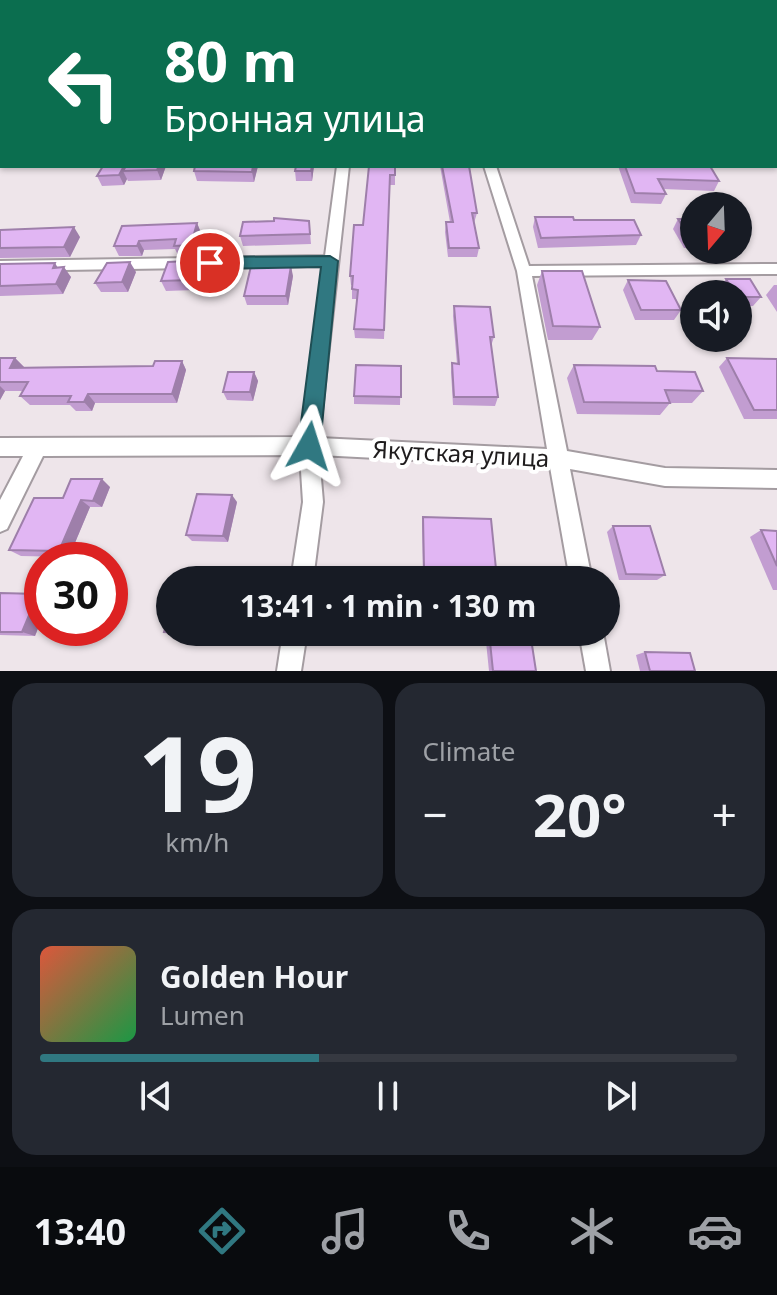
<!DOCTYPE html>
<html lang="en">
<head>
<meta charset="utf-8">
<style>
	:root { --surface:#171b24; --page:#242831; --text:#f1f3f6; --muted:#9ea1a6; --line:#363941; --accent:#307881 }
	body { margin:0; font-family:"Noto Sans",sans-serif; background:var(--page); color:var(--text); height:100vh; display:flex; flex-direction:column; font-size:30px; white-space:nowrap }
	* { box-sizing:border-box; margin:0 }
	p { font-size:26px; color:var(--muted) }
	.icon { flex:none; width:44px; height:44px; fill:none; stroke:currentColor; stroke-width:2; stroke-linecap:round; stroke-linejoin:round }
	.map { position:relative; height:671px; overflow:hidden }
	.drawer { display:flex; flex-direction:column; gap:12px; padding:12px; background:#0d0f14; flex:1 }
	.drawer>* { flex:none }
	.banner { position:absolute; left:0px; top:0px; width:778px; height:168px; box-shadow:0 2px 6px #0004; background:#0b6e4f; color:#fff; overflow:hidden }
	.needle { width:52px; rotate:199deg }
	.buttons { position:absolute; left:680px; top:192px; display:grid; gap:16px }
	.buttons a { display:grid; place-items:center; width:72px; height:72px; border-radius:50%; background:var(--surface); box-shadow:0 2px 6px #0004; font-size:40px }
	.speed { position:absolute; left:24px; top:542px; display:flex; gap:16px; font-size:40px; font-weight:700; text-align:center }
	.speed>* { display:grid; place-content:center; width:104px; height:104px; border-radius:50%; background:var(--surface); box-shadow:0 2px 6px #0004; line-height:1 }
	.speed .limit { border:12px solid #d22; background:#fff; color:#111 }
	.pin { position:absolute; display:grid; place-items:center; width:68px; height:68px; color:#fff; margin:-34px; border:4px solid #fff; border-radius:50%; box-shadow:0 2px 8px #0007 }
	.me { position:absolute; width:88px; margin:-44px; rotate:6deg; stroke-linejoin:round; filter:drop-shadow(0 0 6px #0008) }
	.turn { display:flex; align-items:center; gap:28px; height:168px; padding:0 32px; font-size:36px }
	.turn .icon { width:104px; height:104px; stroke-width:2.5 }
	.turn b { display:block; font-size:56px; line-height:68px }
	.big { font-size:60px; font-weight:700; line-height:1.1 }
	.drawer .card { flex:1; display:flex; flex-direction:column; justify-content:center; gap:12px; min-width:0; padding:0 28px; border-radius:24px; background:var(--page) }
	.drawer .dial { align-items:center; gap:0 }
	.dial b { font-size:104px; line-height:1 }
	.song { display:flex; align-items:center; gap:24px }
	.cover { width:96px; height:96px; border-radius:12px; background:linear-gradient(135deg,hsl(10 70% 55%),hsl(140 70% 35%)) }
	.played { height:8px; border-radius:4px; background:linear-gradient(90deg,var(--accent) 40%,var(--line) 40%) }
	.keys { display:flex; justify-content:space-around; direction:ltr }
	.heat { display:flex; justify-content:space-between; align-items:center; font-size:44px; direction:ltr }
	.drawer .tiles { flex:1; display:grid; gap:12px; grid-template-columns:1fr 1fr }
	.card:last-child { grid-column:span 2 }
	.trip { position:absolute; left:156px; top:566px; width:464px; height:80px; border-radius:40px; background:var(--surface); box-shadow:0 2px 6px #0004; font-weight:700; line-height:80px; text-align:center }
	.dock { display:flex; height:128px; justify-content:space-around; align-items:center; background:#090b0e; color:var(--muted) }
	.dock .icon { width:56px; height:56px }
	.dock .selected { color:var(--accent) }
	.dock b { font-size:36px; color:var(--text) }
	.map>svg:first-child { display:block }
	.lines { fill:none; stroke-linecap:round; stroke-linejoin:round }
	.minor-casing { stroke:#a49ca1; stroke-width:4 }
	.minor { fill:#fff; fill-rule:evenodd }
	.wall { fill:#c29dd1 }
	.shaded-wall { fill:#9e7faa }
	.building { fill:#e1b6f3; stroke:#9e7faa; stroke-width:2 }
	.route { fill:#307881; stroke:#1f4e54; stroke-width:2 }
	.labels { text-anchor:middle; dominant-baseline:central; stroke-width:8; stroke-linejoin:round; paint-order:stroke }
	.street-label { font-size:24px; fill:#1f1c1d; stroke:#fff }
</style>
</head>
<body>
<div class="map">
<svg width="777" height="671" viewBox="0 0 777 671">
	<rect width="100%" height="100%" fill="#eee5ea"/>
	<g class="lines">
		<g class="minor-casing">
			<g id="minor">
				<path d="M 98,0 L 106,0 L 96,2 Z"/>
				<path d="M 663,0 L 671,0 L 673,2 L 665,2 Z"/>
				<path d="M 760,0 L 777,0 L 777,3 Z"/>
				<rect x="776" y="33" width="1" height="4"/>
				<rect x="776" y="87" width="1" height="6"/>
				<path d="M 2,92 L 2,99 L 0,100 L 0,93 Z"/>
				<rect x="776" y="113" width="1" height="7"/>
				<rect x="776" y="157" width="1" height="6"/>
				<path d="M 337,166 L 349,166 L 319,438 L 547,449 L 517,271 L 484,166 L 496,166 L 529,266 L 777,264 L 777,274 L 532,276 L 567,451 L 665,468 L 777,470 L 777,488 L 665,486 L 570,469 L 592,580 L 570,580 L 550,467 L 319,455 L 323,502 L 313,580 L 291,580 L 303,502 L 300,455 L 43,456 L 7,529 L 0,532 L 0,500 L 23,456 L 0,456 L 0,438 L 301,437 L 324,266 L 0,271 L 0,261 L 325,256 Z"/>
				<path d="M 283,632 L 307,632 L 301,671 L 277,671 Z"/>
				<path d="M 579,632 L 603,632 L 610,671 L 586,671 Z"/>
			</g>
		</g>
		<use href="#minor" class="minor"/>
	</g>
	<g class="wall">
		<path d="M 103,166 L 166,166 L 161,180 L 128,181 L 127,179 L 124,185 L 102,186 L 97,176 Z"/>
		<path d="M 195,166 L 258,166 L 254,182 L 197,181 L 194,171 Z"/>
		<path d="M 314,166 L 312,181 L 296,181 L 295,171 Z"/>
		<path d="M 395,166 L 395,185 L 390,185 L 384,339 L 355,338 L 354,329 L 357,299 L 352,299 L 352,285 L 351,285 L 350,276 Z"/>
		<path d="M 440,166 L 469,166 L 477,213 L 474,223 L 479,248 L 477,257 L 448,257 L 445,232 L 446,222 L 450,222 Z"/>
		<path d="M 618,166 L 710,166 L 719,181 L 714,191 L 663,189 L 666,194 L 661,204 L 631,203 Z"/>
		<path d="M 535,217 L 574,220 L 641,235 L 636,245 L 538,248 L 533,227 Z"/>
		<path d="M 678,219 L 694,219 L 694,248 L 684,248 L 673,229 Z"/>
		<path d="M 309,221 L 311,244 L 243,246 L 240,236 Z"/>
		<path d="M 197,223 L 201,233 L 195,255 L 178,255 L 175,249 L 144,250 L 142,256 L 119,256 L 114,246 Z"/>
		<path d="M 0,230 L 80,237 L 70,257 L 0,258 Z"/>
		<path d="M 0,264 L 58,267 L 71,277 L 63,294 L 0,296 Z"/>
		<path d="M 195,266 L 199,275 L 195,290 L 166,291 L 161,281 Z"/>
		<path d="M 542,271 L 600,327 L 592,340 L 548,340 L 537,285 Z"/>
		<path d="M 136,272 L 128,292 L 101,292 L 95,283 Z"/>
		<path d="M 293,276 L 288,305 L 247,305 L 244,296 Z"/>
		<path d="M 726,279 L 761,297 L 753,306 L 738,306 L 738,294 L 722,294 L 719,289 Z"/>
		<path d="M 628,280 L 681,310 L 674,320 L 635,320 L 623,290 Z"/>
		<path d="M 774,285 L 777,285 L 777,312 L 766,295 Z"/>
		<path d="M 454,306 L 494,337 L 491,346 L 498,397 L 495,406 L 453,405 L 451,372 L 452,363 L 457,364 L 453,316 Z"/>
		<path d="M 0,358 L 15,358 L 24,367 L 153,366 L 182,361 L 186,370 L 177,403 L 95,403 L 92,411 L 76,411 L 70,405 L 30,405 L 20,396 L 23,391 L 5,391 L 0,400 Z"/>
		<path d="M 727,358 L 777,359 L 777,419 L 744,419 L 719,367 Z"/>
		<path d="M 574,365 L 657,371 L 703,391 L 692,403 L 670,403 L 660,415 L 577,414 L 567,378 Z"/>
		<path d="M 401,366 L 400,405 L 354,404 L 354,396 Z"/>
		<path d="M 254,372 L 258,381 L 253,401 L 227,400 L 223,392 Z"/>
		<path d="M 110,487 L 102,507 L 90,507 L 69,557 L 21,556 L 9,550 L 63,498 Z"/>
		<path d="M 237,502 L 228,542 L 192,541 L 186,535 Z"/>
		<path d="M 423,517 L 496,569 L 493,574 L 423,573 L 422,524 Z"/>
		<path d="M 613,526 L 665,575 L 657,580 L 619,580 L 607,532 Z"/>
		<path d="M 761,530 L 777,531 L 777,590 L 773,590 L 750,537 Z"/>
		<path d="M 0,593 L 42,596 L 42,618 L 35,636 L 0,635 Z"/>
		<path d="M 164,632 L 215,632 L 213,638 L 172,636 Z"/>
		<path d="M 485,632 L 530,632 L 536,671 L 489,671 Z"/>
		<path d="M 645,652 L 695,671 L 640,671 L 636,655 Z"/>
	</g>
	<g class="shaded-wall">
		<path d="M 66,0 L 80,0 L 78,2 L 64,2 Z"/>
		<path d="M 124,166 L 128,166 L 123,171 L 127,179 L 124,185 L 119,175 Z"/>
		<path d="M 159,166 L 166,166 L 161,180 L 157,170 Z"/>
		<path d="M 253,166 L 258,166 L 254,182 L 252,172 Z"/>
		<path d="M 312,166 L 314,166 L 312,181 L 311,171 Z"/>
		<path d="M 197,223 L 201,233 L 195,255 L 191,245 Z"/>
		<path d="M 74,227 L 80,237 L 70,257 L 64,247 Z"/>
		<path d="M 139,241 L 144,250 L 142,256 L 137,246 Z"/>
		<path d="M 130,262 L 136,272 L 128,292 L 122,282 Z"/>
		<path d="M 55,263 L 61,273 L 64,267 L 71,277 L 63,294 L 56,284 L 53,268 Z"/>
		<path d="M 195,266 L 199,275 L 195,290 L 191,280 Z"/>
		<path d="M 291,266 L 293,276 L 288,305 L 286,296 Z"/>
		<path d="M 15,358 L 24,367 L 10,368 Z"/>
		<path d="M 182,361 L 186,370 L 177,403 L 172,394 Z"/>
		<path d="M 254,372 L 258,381 L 253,401 L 250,392 Z"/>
		<path d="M 0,386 L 5,391 L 0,400 Z"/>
		<path d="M 88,394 L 95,403 L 92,411 L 84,402 Z"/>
		<path d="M 102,479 L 110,487 L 102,507 L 93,501 Z"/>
		<path d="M 232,495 L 237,502 L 228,542 L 223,536 Z"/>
		<path d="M 81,500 L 90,507 L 69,557 L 59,551 Z"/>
		<path d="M 38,594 L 42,596 L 42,618 L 35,636 L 22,632 Z"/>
		<path d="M 208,632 L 215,632 L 213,638 L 207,634 Z"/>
	</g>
	<g class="building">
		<path d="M 0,0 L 66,0 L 64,2 L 2,2 L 2,27 L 0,27 Z"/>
		<path d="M 103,166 L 124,166 L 119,175 L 97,176 Z"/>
		<path d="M 126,166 L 159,166 L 157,170 L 123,171 Z"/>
		<path d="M 195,166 L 253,166 L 252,172 L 194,171 Z"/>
		<path d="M 296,166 L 312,166 L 311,171 L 295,171 Z"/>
		<path d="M 369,166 L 395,166 L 395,175 L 390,175 L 384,330 L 354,329 L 358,290 L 352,289 L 353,276 L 350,276 L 354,225 L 363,225 Z"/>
		<path d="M 442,166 L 469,166 L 477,213 L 472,213 L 479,248 L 449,248 L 446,222 L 453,222 Z"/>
		<path d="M 625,166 L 710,166 L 719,181 L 658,179 L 666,194 L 635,193 Z"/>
		<path d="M 535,217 L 573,217 L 574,220 L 634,220 L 641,235 L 541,238 Z"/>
		<path d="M 274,218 L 309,221 L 310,234 L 240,236 L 243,222 L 274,221 Z"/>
		<path d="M 678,219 L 694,219 L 694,238 L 690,238 Z"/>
		<path d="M 197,223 L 191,245 L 174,246 L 176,239 L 139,241 L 137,246 L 114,246 L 122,226 Z"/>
		<path d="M 74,227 L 64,247 L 0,248 L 0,230 Z"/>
		<path d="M 186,261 L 185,266 L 195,266 L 191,280 L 161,281 L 168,262 Z"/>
		<path d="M 130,262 L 122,282 L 95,283 L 107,263 Z"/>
		<path d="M 55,263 L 53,268 L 64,267 L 56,284 L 0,286 L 0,264 Z"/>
		<path d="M 251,266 L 291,266 L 286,296 L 244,296 Z"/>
		<path d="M 542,271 L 582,271 L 600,327 L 553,326 Z"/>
		<path d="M 726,279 L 750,279 L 761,297 L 738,297 L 738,294 L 735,294 Z"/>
		<path d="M 628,280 L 666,281 L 681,310 L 641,310 Z"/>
		<path d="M 454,306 L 490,307 L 494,337 L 490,337 L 498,397 L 454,397 L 452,363 L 459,364 Z"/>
		<path d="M 0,358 L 15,358 L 10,368 L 153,366 L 155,361 L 182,361 L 172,394 L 88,394 L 84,402 L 68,402 L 71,396 L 20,396 L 28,382 L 0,382 Z"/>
		<path d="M 727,358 L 777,359 L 777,410 L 754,410 Z"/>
		<path d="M 356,365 L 401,366 L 401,397 L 354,396 Z"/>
		<path d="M 574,365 L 655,366 L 657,371 L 695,372 L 703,391 L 665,390 L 670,403 L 584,402 Z"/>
		<path d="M 228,372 L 254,372 L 250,392 L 223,392 Z"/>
		<path d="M 71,479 L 102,479 L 93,501 L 81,500 L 59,551 L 9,550 L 34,498 L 63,498 Z"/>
		<path d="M 197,494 L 232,495 L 223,536 L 186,535 Z"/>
		<path d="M 423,517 L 491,519 L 496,569 L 424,568 Z"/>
		<path d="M 613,526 L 650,526 L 665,575 L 626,574 Z"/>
		<path d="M 761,530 L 777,531 L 777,566 Z"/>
		<path d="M 0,593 L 38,594 L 22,632 L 0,632 Z"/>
		<path d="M 170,612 L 170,632 L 208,632 L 207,634 L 164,632 Z"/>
		<path d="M 489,632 L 530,632 L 536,671 L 493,671 Z"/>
		<path d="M 645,652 L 690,653 L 695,671 L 650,671 Z"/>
	</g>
	<path class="route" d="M 330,256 L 338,261 L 320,446 L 317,453 L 309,456 L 302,453 L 298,446 L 321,267 L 210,269 L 202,263 L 210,257 Z"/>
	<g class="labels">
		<g class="street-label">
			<text transform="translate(461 453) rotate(3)">Якутская улица</text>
		</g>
	</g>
</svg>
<div class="buttons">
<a><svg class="needle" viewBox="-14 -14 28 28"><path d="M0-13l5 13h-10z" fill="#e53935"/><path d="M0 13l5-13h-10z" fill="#9ea1a6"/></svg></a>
<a><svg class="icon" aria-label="sound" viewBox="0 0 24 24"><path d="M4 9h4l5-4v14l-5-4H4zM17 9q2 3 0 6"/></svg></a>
</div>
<div class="speed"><div class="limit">30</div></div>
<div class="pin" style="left:210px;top:263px;background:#d93025"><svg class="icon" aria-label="arrive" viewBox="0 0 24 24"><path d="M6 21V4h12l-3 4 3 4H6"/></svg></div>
<svg class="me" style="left:309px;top:446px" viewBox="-20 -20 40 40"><path d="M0-17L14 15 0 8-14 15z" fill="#307881" stroke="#fff" stroke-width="4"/></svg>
<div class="trip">13:41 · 1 min · 130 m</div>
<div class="banner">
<div class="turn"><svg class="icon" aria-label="left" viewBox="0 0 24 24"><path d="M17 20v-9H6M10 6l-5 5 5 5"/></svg><div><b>80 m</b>Бронная улица</div></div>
</div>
</div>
<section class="drawer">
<div class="tiles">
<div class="card dial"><b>19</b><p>km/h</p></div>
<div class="card"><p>Climate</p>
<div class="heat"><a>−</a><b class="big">20°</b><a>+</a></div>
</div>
<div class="card">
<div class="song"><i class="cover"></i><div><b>Golden Hour</b><p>Lumen</p></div></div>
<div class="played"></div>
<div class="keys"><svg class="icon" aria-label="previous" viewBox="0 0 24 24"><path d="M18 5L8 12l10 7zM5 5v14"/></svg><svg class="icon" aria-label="pause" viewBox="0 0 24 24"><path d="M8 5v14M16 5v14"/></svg><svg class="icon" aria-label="next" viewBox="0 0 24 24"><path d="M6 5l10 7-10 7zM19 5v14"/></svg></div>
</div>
</div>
</section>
<nav class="dock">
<b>13:40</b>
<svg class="icon selected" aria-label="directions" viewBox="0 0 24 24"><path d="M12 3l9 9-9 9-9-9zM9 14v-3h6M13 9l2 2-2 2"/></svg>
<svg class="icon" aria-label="music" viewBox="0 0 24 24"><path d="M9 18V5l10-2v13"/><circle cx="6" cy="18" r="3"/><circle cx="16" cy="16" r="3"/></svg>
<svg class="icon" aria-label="phone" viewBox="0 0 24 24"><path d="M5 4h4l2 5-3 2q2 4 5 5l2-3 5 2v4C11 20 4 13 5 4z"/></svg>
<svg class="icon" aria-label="climate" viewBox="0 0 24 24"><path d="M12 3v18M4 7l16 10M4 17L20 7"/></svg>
<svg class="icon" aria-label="car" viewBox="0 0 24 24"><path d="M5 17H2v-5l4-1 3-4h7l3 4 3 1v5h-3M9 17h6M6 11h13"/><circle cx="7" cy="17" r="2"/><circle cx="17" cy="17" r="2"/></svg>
</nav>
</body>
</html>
